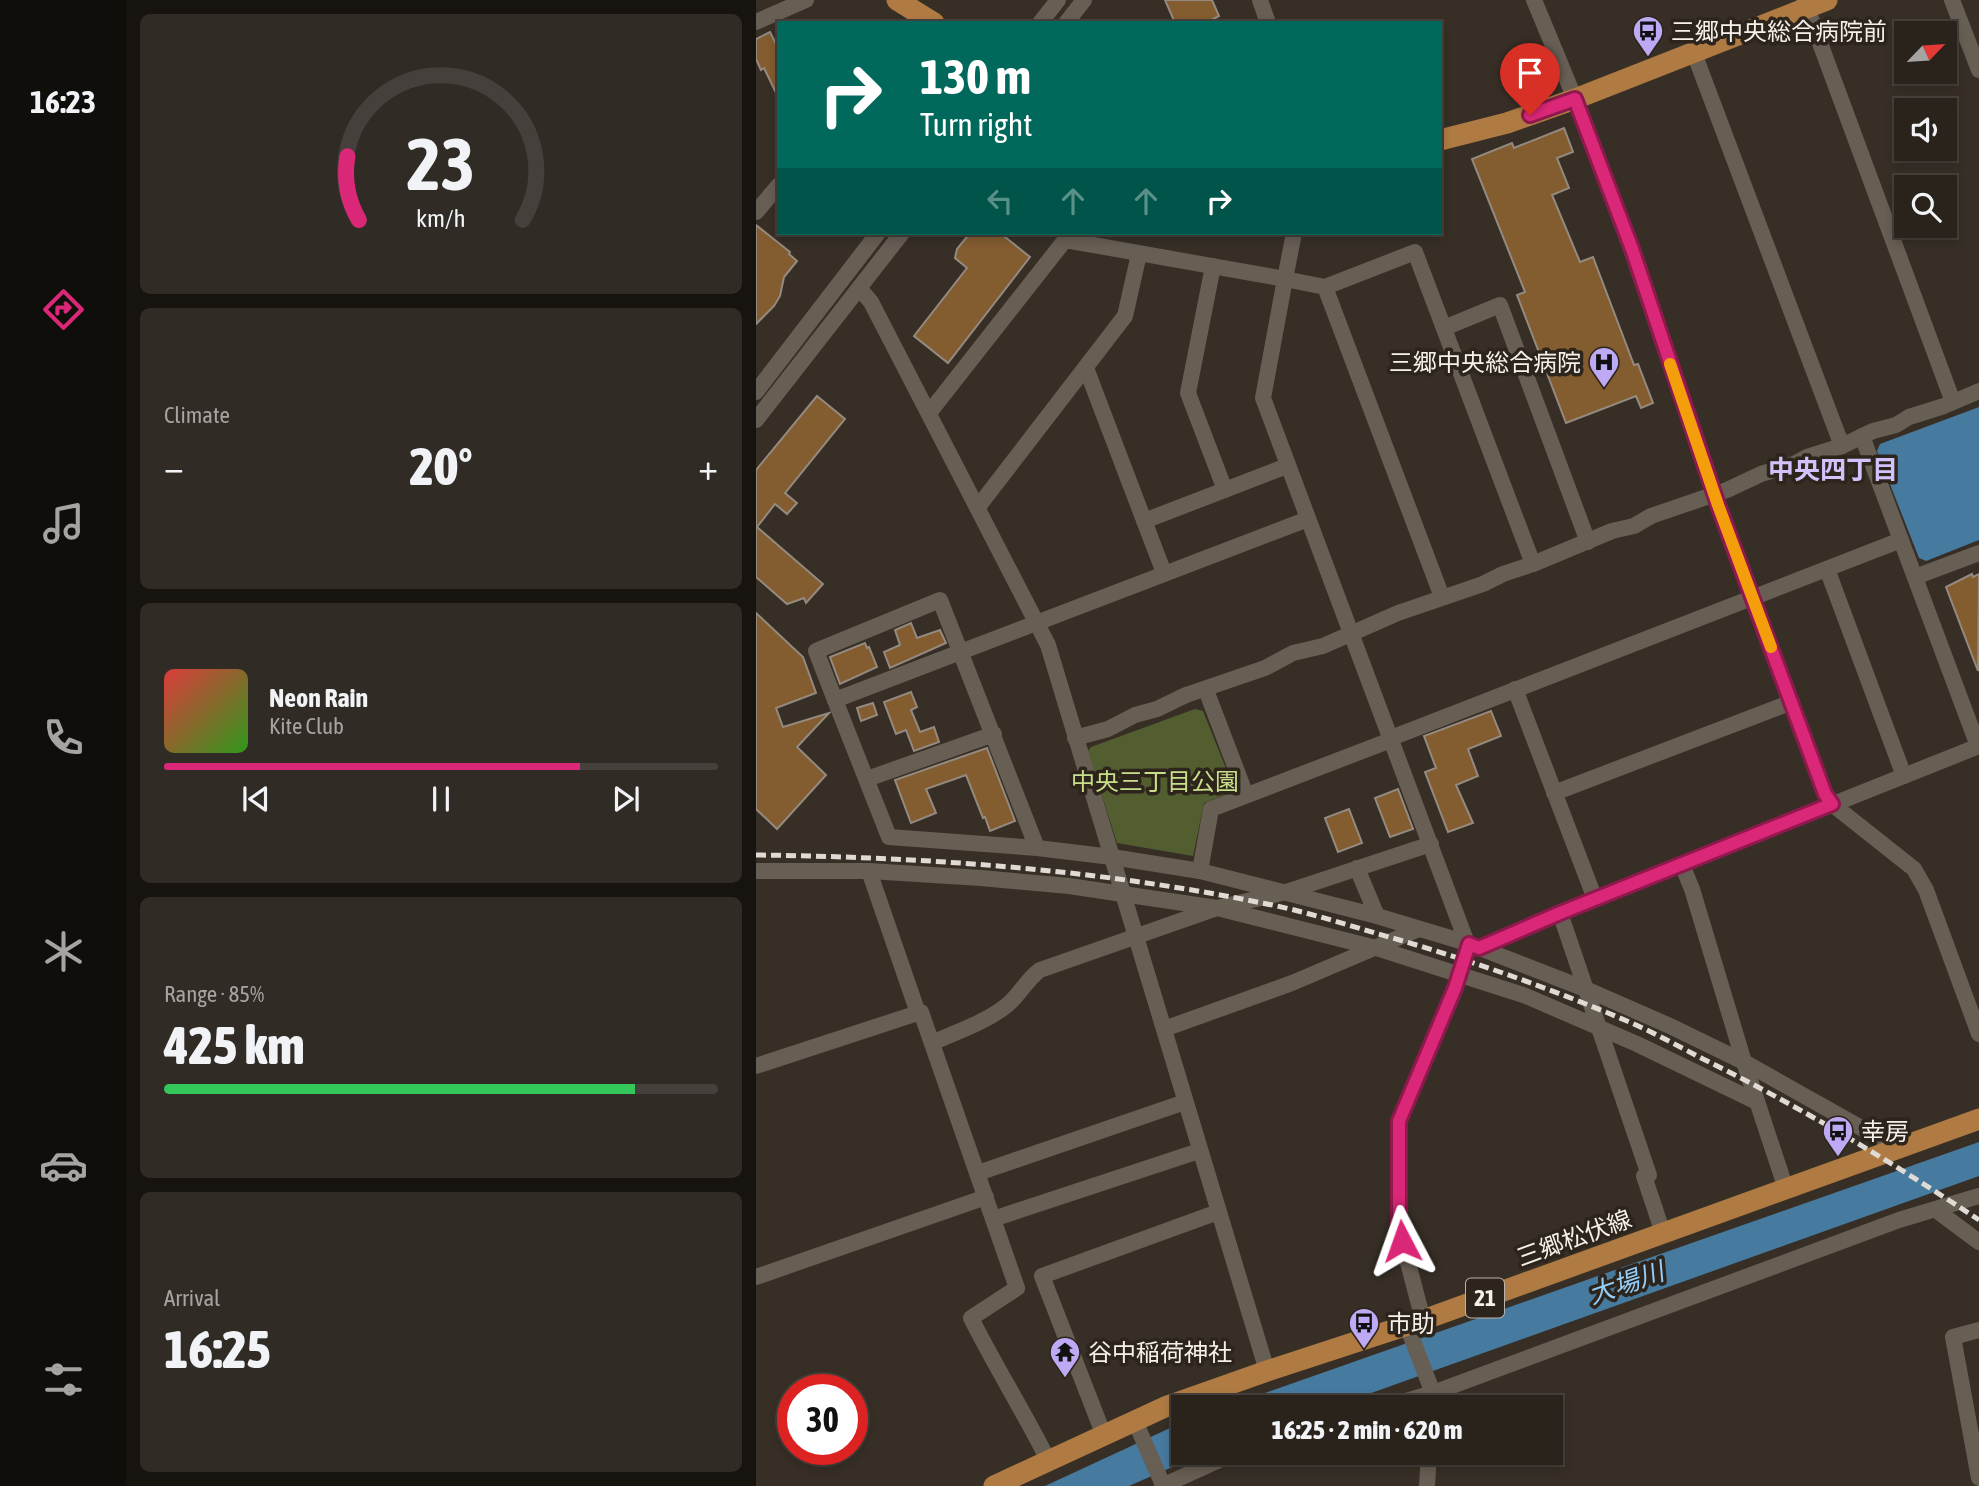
<!DOCTYPE html>
<html lang="en">
<head>
<meta charset="utf-8">
<style>
	:root { --surface:#29231c; --page:#312b25; --text:#f1f3f6; --muted:#a5a4a3; --line:#45403b; --accent:#db2777 }
	body { margin:0; font-family:"Asap Condensed","Noto Sans JP",sans-serif; background:var(--page); color:var(--text); height:100vh; display:flex; flex-direction:column; font-size:26px; white-space:nowrap }
	* { box-sizing:border-box; margin:0 }
	p { font-size:23px; color:var(--muted) }
	.icon { flex:none; width:38px; height:38px; fill:none; stroke:currentColor; stroke-width:2; stroke-linecap:round; stroke-linejoin:round }
	.map { position:relative; flex:1; overflow:hidden }
	.sheet { display:flex; flex-direction:column; gap:14px; padding:14px; background:#17130f; width:630px }
	.sheet>* { flex:none }
	.banner { position:absolute; left:21px; top:21px; width:665px; height:214px; border-radius:0px; box-shadow:0 4px 10px #0003,0 0 0 2px var(--line); background:#00695c; color:#fff; overflow:hidden }
	.needle { width:46px; rotate:65deg }
	.buttons { position:absolute; left:1138px; top:21px; display:grid; gap:14px }
	.buttons a { display:grid; place-items:center; width:63px; height:63px; border-radius:0px; background:var(--surface); box-shadow:0 4px 10px #0003,0 0 0 2px var(--line); font-size:35px }
	.speed { position:absolute; left:21px; top:1374px; display:flex; gap:14px; font-size:35px; font-weight:700; text-align:center }
	.speed>* { display:grid; place-content:center; width:91px; height:91px; border-radius:50%; background:var(--surface); box-shadow:0 4px 10px #0003,0 0 0 2px var(--line); line-height:1 }
	.speed .limit { border:10px solid #d22; background:#fff; color:#111 }
	.pin { position:absolute; display:grid; place-items:center; width:60px; height:60px; color:#fff; margin:-72px -30px; border-radius:50% 50% 50% 0; rotate:-45deg; box-shadow:0 0 7px #0007 }
	.pin .icon { rotate:45deg }
	.me { position:absolute; width:77px; margin:-38px; rotate:356deg; stroke-linejoin:round; filter:drop-shadow(0 0 5px #0008) }
	.turn { display:flex; align-items:center; gap:24px; height:147px; padding:0 28px; font-size:32px }
	.turn .icon { width:91px; height:91px; stroke-width:2.5 }
	.turn b { display:block; font-size:49px; line-height:60px }
	.lanes { display:flex; align-items:center; height:66px; padding:0 28px; background:#0003; justify-content:center; gap:35px; direction:ltr }
	.lanes .off { opacity:.35 }
	.big { font-size:52px; font-weight:800; line-height:1.1 }
	.sheet .card { flex:1; display:flex; flex-direction:column; justify-content:center; gap:10px; min-width:0; padding:0 24px; border-radius:10px; background:var(--page) }
	.sheet .dial { align-items:center; gap:0 }
	.dial svg { height:182px; overflow:visible; fill:none; stroke:var(--line); stroke-width:7; stroke-linecap:round; text-anchor:middle }
	.dial text { fill:var(--text); stroke:none }
	.song { display:flex; align-items:center; gap:21px }
	.cover { width:84px; height:84px; border-radius:10px; background:linear-gradient(135deg,hsl(0 70% 55%),hsl(110 70% 35%)) }
	.played { height:7px; border-radius:4px; background:linear-gradient(90deg,var(--accent) 75%,var(--line) 75%) }
	.keys { display:flex; justify-content:space-around; direction:ltr }
	.heat { display:flex; justify-content:space-between; align-items:center; font-size:38px; direction:ltr }
	.charge { height:10px; border-radius:5px; background:linear-gradient(90deg,#34c759 85%,var(--line) 0) }
	.trip { position:absolute; left:415px; top:1395px; width:392px; height:70px; border-radius:0px; background:var(--surface); box-shadow:0 4px 10px #0003,0 0 0 2px var(--line); font-weight:800; line-height:70px; text-align:center }
	main { display:flex; flex:1; min-height:0 }
	.tab-bar { display:flex; flex-direction:column; width:126px; justify-content:space-around; align-items:center; background:#100e0b; color:var(--muted) }
	.tab-bar .icon { width:49px; height:49px }
	.tab-bar .active { color:var(--accent) }
	.tab-bar b { font-size:32px; color:var(--text) }
	.map>svg:first-child { display:block }
	.green { fill:#535e30 }
	.water { fill:#477a9f }
	.building { fill:#835c2f; stroke:#948a80; stroke-width:2 }
	.lines { fill:none; stroke-linecap:round; stroke-linejoin:round }
	.minor { stroke:#675e54; stroke-width:16 }
	.major { stroke:#af7b43; stroke-width:21 }
	.rail { stroke:#e0dad4; stroke-width:5; stroke-dasharray:10 5; stroke-linecap:butt }
	.route-casing { stroke:#8e194d; stroke-width:18 }
	.route { stroke:#db2777; stroke-width:12 }
	.slow { stroke:#f59e0b; stroke-width:12 }
	.labels { text-anchor:middle; dominant-baseline:central; stroke-width:7; stroke-linejoin:round; paint-order:stroke }
	.shield { fill:#2d251c; stroke:#bab3ad; stroke-width:2 }
	.shield-label { font-size:23px; font-weight:bold; fill:#f6f0eb }
	.poi-label { font-size:24px; fill:#f6f0eb; stroke:#2d251c; text-anchor:start }
	.park-label { font-size:24px; fill:#c8de8b; stroke:#2d251c }
	.street-label { font-size:24px; fill:#f6f0eb; stroke:#2d251c }
	.neighbourhood-label { font-size:26px; font-weight:bold; fill:#d1c2fb; stroke:#2d251c }
	.water-label { font-size:26px; font-style:italic; fill:#93cefb; stroke:#2d251c }
</style>
</head>
<body>
<main>
<nav class="tab-bar">
<b>16:23</b>
<svg class="icon active" aria-label="directions" viewBox="0 0 24 24"><path d="M12 3l9 9-9 9-9-9zM9 14v-3h6M13 9l2 2-2 2"/></svg>
<svg class="icon" aria-label="music" viewBox="0 0 24 24"><path d="M9 18V5l10-2v13"/><circle cx="6" cy="18" r="3"/><circle cx="16" cy="16" r="3"/></svg>
<svg class="icon" aria-label="phone" viewBox="0 0 24 24"><path d="M5 4h4l2 5-3 2q2 4 5 5l2-3 5 2v4C11 20 4 13 5 4z"/></svg>
<svg class="icon" aria-label="climate" viewBox="0 0 24 24"><path d="M12 3v18M4 7l16 10M4 17L20 7"/></svg>
<svg class="icon" aria-label="car" viewBox="0 0 24 24"><path d="M5 17H2v-5l4-1 3-4h7l3 4 3 1v5h-3M9 17h6M6 11h13"/><circle cx="7" cy="17" r="2"/><circle cx="17" cy="17" r="2"/></svg>
<svg class="icon" aria-label="filters" viewBox="0 0 24 24"><path d="M4 7h16M4 17h16"/><circle cx="9" cy="7" r="2"/><circle cx="15" cy="17" r="2"/></svg>
</nav>
<section class="sheet">
<div class="card dial"><svg viewBox="0 0 100 80">
<path d="M14 69A42 42 0 1 1 86 69"/>
<path d="M14 69A42 42 0 0 1 9 41" stroke="#db2777"/>
<text x="50" y="56" font-size="32" font-weight="700">23</text>
<text x="50" y="72" font-size="11">km/h</text>
</svg></div>
<div class="card"><p>Climate</p>
<div class="heat"><a>−</a><b class="big">20°</b><a>+</a></div>
</div>
<div class="card">
<div class="song"><i class="cover"></i><div><b>Neon Rain</b><p>Kite Club</p></div></div>
<div class="played"></div>
<div class="keys"><svg class="icon" aria-label="previous" viewBox="0 0 24 24"><path d="M18 5L8 12l10 7zM5 5v14"/></svg><svg class="icon" aria-label="pause" viewBox="0 0 24 24"><path d="M8 5v14M16 5v14"/></svg><svg class="icon" aria-label="next" viewBox="0 0 24 24"><path d="M6 5l10 7-10 7zM19 5v14"/></svg></div>
</div>
<div class="card"><p>Range · 85%</p><b class="big">425 km</b><div class="charge"></div></div>
<div class="card"><p>Arrival</p><b class="big">16:25</b></div>
</section>
<div class="map">
<svg width="1223" height="1486" viewBox="0 0 1223 1486">
	<rect width="100%" height="100%" fill="#372f26"/>
	<path class="green" d="M 439,709 L 447,711 L 477,786 L 475,792 L 448,803 L 437,856 L 361,843 L 332,751 L 335,747 Z"/>
	<g class="water">
		<path d="M 1223,407 L 1223,540 L 1170,561 L 1163,558 L 1121,451 L 1124,444 Z"/>
		<path d="M 1223,1142 L 1223,1176 L 576,1407 L 469,1407 Z"/>
		<path d="M 427,1422 L 427,1452 L 448,1453 L 373,1486 L 289,1486 Z"/>
	</g>
	<g class="building">
		<path d="M 409,0 L 456,0 L 463,16 L 450,23 L 419,23 Z"/>
		<path d="M 14,32 L 23,50 L 23,99 L 8,68 L 5,70 L 0,59 L 0,39 Z"/>
		<path d="M 808,128 L 817,152 L 801,158 L 813,188 L 796,195 L 824,262 L 837,257 L 878,365 L 882,364 L 897,403 L 885,408 L 880,396 L 810,423 L 761,295 L 769,292 L 716,159 L 756,143 L 758,148 Z"/>
		<path d="M 0,225 L 34,252 L 33,254 L 41,261 L 28,277 L 24,296 L 18,306 L 0,324 Z"/>
		<path d="M 214,233 L 244,233 L 274,257 L 192,363 L 158,336 L 211,268 L 199,258 L 201,249 Z"/>
		<path d="M 61,396 L 89,419 L 29,493 L 41,503 L 31,514 L 19,504 L 1,527 L 67,584 L 50,603 L 48,598 L 31,604 L 0,577 L 0,470 Z"/>
		<path d="M 1216,574 L 1217,577 L 1223,574 L 1222,671 L 1190,587 Z"/>
		<path d="M 0,613 L 47,657 L 60,693 L 20,708 L 27,727 L 73,713 L 41,747 L 70,775 L 21,829 L 0,809 Z"/>
		<path d="M 155,623 L 161,638 L 184,630 L 190,643 L 134,668 L 128,652 L 144,645 L 139,630 Z"/>
		<path d="M 109,643 L 111,648 L 113,647 L 121,667 L 84,684 L 74,657 Z"/>
		<path d="M 155,692 L 161,707 L 155,710 L 164,732 L 178,727 L 183,742 L 158,751 L 150,730 L 140,734 L 128,702 Z"/>
		<path d="M 117,703 L 121,715 L 105,721 L 101,708 Z"/>
		<path d="M 735,711 L 745,736 L 712,749 L 722,776 L 700,785 L 717,823 L 692,832 L 669,772 L 680,768 L 668,736 Z"/>
		<path d="M 231,748 L 259,821 L 234,831 L 229,817 L 227,818 L 210,775 L 170,789 L 180,813 L 155,823 L 139,780 Z"/>
		<path d="M 642,789 L 657,829 L 634,837 L 619,798 Z"/>
		<path d="M 593,809 L 606,843 L 582,852 L 569,818 Z"/>
	</g>
	<g class="lines">
		<g class="minor">
			<path d="M 504,0 L 512,23"/>
			<path d="M 778,0 L 819,99 L 875,249 L 962,505 L 1069,795 L 1076,804 L 1158,869 L 1170,890 L 1223,1034"/>
			<path d="M 1048,0 L 1197,402"/>
			<path d="M 1196,0 L 1223,70"/>
			<path d="M 0,22 L 50,0"/>
			<path d="M 284,23 L 302,0"/>
			<path d="M 310,23 L 328,0"/>
			<path d="M 938,53 L 1086,446"/>
			<path d="M 0,212 L 23,185"/>
			<path d="M 538,233 L 529,279 L 569,287 L 659,252 L 777,564"/>
			<path d="M 457,266 L 432,393 L 469,490"/>
			<path d="M 569,287 L 686,597"/>
			<path d="M 103,288 L 115,302 L 292,645 L 511,1371"/>
			<path d="M 688,328 L 744,305 L 832,542"/>
			<path d="M 330,368 L 408,573"/>
			<path d="M 0,392 L 122,233"/>
			<path d="M 173,413 L 309,240 L 529,279 L 507,398 L 711,943"/>
			<path d="M 0,420 L 146,233"/>
			<path d="M 1106,436 L 1222,746"/>
			<path d="M 222,507 L 369,316 L 383,254"/>
			<path d="M 388,521 L 531,466"/>
			<path d="M 1071,569 L 1148,776"/>
			<path d="M 1159,577 L 1223,553"/>
			<path d="M 759,689 L 839,899"/>
			<path d="M 450,690 L 490,795"/>
			<path d="M 79,700 L 133,837 L 281,848 L 356,857 L 444,871 L 621,916 L 711,943 L 832,990 L 914,1026 L 988,1062 L 1141,1148"/>
			<path d="M 319,738 L 352,729 L 379,715 L 401,709 L 430,695 L 509,668 L 537,653 L 567,646 L 642,613 L 727,584 L 747,574 L 777,564 L 856,531 L 878,526 L 895,516 L 971,490 L 1005,474 L 1038,464 L 1051,457 L 1086,446 L 1117,431 L 1140,425 L 1153,417 L 1188,406 L 1223,391"/>
			<path d="M 635,738 L 1145,540"/>
			<path d="M 111,779 L 238,734"/>
			<path d="M 798,793 L 1036,702"/>
			<path d="M 281,848 L 184,600 L 60,651 L 79,700 L 552,519"/>
			<path d="M 926,865 L 936,889 L 988,1062 L 1030,1189"/>
			<path d="M 601,868 L 621,916"/>
			<path d="M 0,871 L 113,871 L 225,878 L 313,886 L 461,908 L 620,948 L 770,996 L 881,1044 L 1001,1102"/>
			<path d="M 113,871 L 162,1013"/>
			<path d="M 444,871 L 455,809 L 635,740"/>
			<path d="M 804,913 L 893,1175 L 888,1176 L 907,1233"/>
			<path d="M 723,948 L 804,913 L 1223,746"/>
			<path d="M 408,1029 L 536,983 L 663,929"/>
			<path d="M 176,1043 C 200,1032 228,1023 250,1006 C 263,996 270,980 284,970 L 461,908 L 530,892 L 675,844"/>
			<path d="M 0,1066 L 165,1012 L 261,1288 L 215,1318 C 239,1366 268,1412 292,1460"/>
			<path d="M 222,1173 L 429,1102"/>
			<path d="M 1180,1210 L 1223,1242"/>
			<path d="M 237,1219 L 443,1151"/>
			<path d="M 0,1277 L 230,1197"/>
			<path d="M 667,1320 L 643,1228 L 643,1121 L 699,988 L 713,944"/>
			<path d="M 651,1326 L 677,1393 L 677,1407"/>
			<path d="M 1223,1330 L 1197,1337 L 1223,1478"/>
			<path d="M 630,1407 L 677,1393 L 1143,1220 L 1223,1196"/>
			<path d="M 378,1419 L 407,1485"/>
			<path d="M 347,1433 L 286,1276 L 462,1212"/>
			<path d="M 406,1486 L 481,1452"/>
			<path d="M 671,1486 L 673,1452"/>
		</g>
		<g class="major">
			<path d="M 141,0 L 178,23"/>
			<path d="M 684,140 L 751,123 L 819,99 L 1071,0"/>
			<path d="M 238,1486 L 409,1407 L 511,1371 L 667,1320 L 1223,1119"/>
		</g>
		<path class="rail" d="M 0,855 C 169,857 339,869 506,903 C 544,910 582,922 619,933 C 705,957 789,986 871,1021 C 897,1032 922,1046 947,1059 C 1043,1106 1134,1161 1223,1220"/>
	</g>
	<g class="lines">
		<g class="route-casing">
			<path id="route" d="M 646,1241 L 643,1228 L 643,1121 L 699,988 L 713,944 L 723,948 L 804,913 L 1076,804 L 1069,794 L 962,505 L 876,249 L 819,99 L 774,115"/>
		</g>
		<use href="#route" class="route"/>
		<path class="slow" d="M 914,364 L 962,505 L 1015,647"/>
	</g>
	<defs>
		<g id="bus-pin" transform="scale(1.575)"><path d="M0 17L-7.5 6A9.5 9.5 0 1 1 7.5 6Z" fill="#bea9f4" stroke="#2d251c"/><path d="M-5-6H5V4H4V6H2V4H-2V6H-4V4H-5ZM-3.5-4V0h7V-4ZM-3.5 1.2v1.5H-2V1.2ZM2 1.2v1.5H3.5V1.2Z" fill="#111"/></g>
		<g id="hospital-pin" transform="scale(1.575)"><path d="M0 17L-7.5 6A9.5 9.5 0 1 1 7.5 6Z" fill="#bea9f4" stroke="#2d251c"/><path d="M-5-5h3v3.5h4V-5h3V5h-3V1.5h-4V5h-3Z" fill="#111"/></g>
		<g id="temple-pin" transform="scale(1.575)"><path d="M0 17L-7.5 6A9.5 9.5 0 1 1 7.5 6Z" fill="#bea9f4" stroke="#2d251c"/><path d="M0-6L5-2H3V0L6.5 2.5H4V6H1.5V3h-3V6H-4V2.5H-6.5L-3 0V-2H-5Z" fill="#111"/></g>
	</defs>
	<g fill-rule="evenodd">
		<use href="#bus-pin" x="892" y="31"/>
		<use href="#hospital-pin" x="848" y="362"/>
		<use href="#bus-pin" x="1082" y="1131"/>
		<use href="#bus-pin" x="608" y="1323"/>
		<use href="#temple-pin" x="309" y="1352"/>
	</g>
	<g class="labels">
		<rect class="shield" x="710" y="1278.5" width="38" height="39" rx="5"/>
		<g class="shield-label">
			<text x="729" y="1298">21</text>
		</g>
		<g class="poi-label">
			<text x="915" y="31">三郷中央総合病院前</text>
			<text x="825" y="362" text-anchor="end">三郷中央総合病院</text>
			<text x="1105" y="1131">幸房</text>
			<text x="631" y="1323">市助</text>
			<text x="332" y="1352">谷中稲荷神社</text>
		</g>
		<g class="park-label">
			<text x="399" y="781">中央三丁目公園</text>
		</g>
		<g class="street-label">
			<text transform="translate(818 1238) rotate(-20)">三郷松伏線</text>
		</g>
		<g class="neighbourhood-label">
			<text x="1077" y="470">中央四丁目</text>
		</g>
		<g class="water-label">
			<text transform="translate(870 1283) rotate(-19)">大場川</text>
		</g>
	</g>
</svg>
<div class="buttons">
<a><svg class="needle" viewBox="-14 -14 28 28"><path d="M0-13l5 13h-10z" fill="#e53935"/><path d="M0 13l5-13h-10z" fill="#a5a4a3"/></svg></a>
<a><svg class="icon" aria-label="sound" viewBox="0 0 24 24"><path d="M4 9h4l5-4v14l-5-4H4zM17 9q2 3 0 6"/></svg></a>
<a><svg class="icon" aria-label="search" viewBox="0 0 24 24"><circle cx="10" cy="10" r="6"/><path d="M15 15l6 6"/></svg></a>
</div>
<div class="speed"><div class="limit">30</div></div>
<div class="pin" style="left:774px;top:115px;background:#d93025"><svg class="icon" aria-label="arrive" viewBox="0 0 24 24"><path d="M6 21V4h12l-3 4 3 4H6"/></svg></div>
<svg class="me" style="left:646px;top:1241px" viewBox="-20 -20 40 40"><path d="M0-17L14 15 0 8-14 15z" fill="#db2777" stroke="#fff" stroke-width="4"/></svg>
<div class="trip">16:25 · 2 min · 620 m</div>
<div class="banner">
<div class="turn"><svg class="icon" aria-label="right" viewBox="0 0 24 24"><path d="M7 20v-9h11M14 6l5 5-5 5"/></svg><div><b>130 m</b>Turn right</div></div>
<div class="lanes"><svg class="icon off" aria-label="left" viewBox="0 0 24 24"><path d="M17 20v-9H6M10 6l-5 5 5 5"/></svg><svg class="icon off" aria-label="ahead" viewBox="0 0 24 24"><path d="M12 20V5M6 11l6-6 6 6"/></svg><svg class="icon off" aria-label="ahead" viewBox="0 0 24 24"><path d="M12 20V5M6 11l6-6 6 6"/></svg><svg class="icon" aria-label="right" viewBox="0 0 24 24"><path d="M7 20v-9h11M14 6l5 5-5 5"/></svg></div>
</div>
</div>
</main>
</body>
</html>
